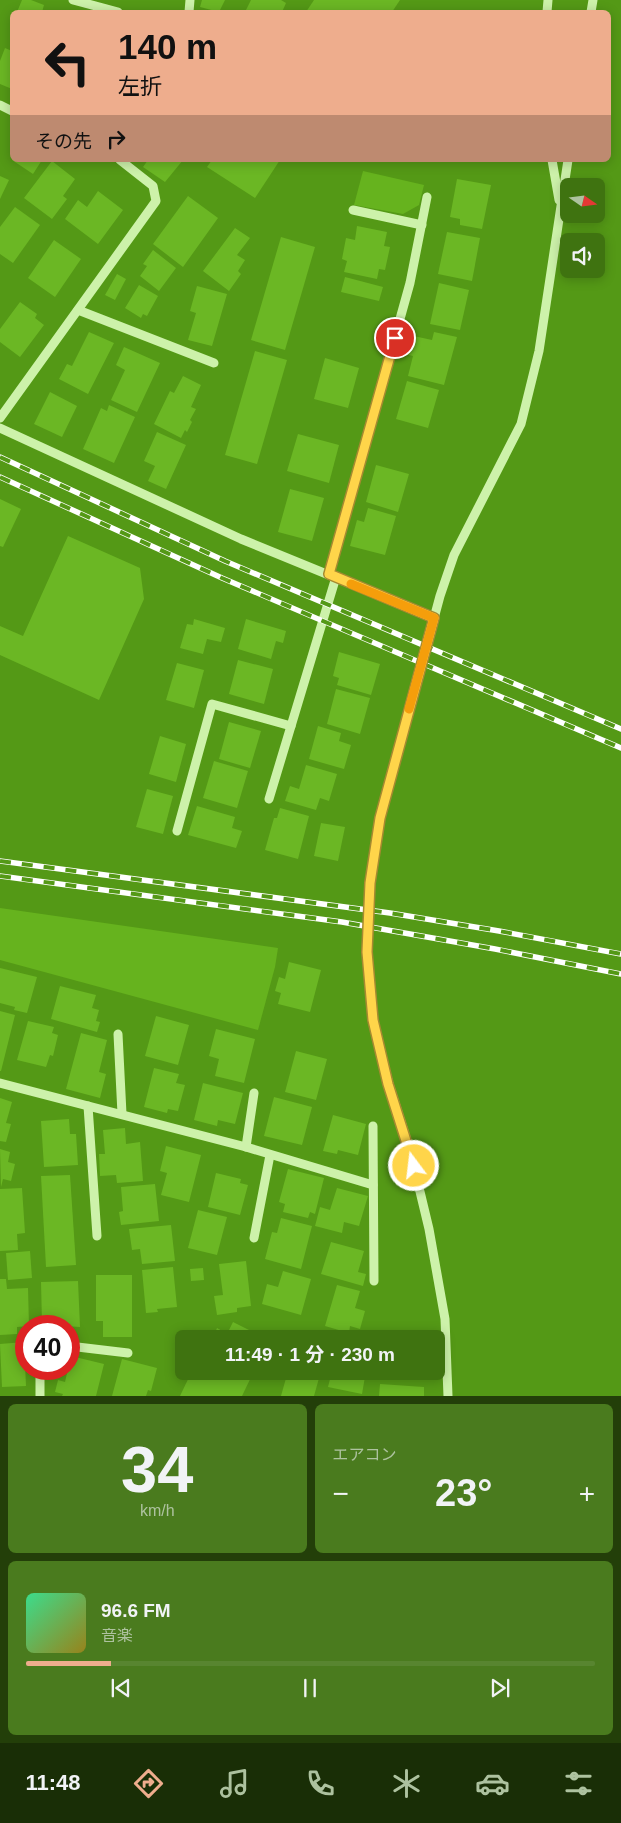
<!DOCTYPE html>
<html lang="ja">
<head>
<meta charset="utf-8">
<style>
	:root { --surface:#3f7310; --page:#4a7b1e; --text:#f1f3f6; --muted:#adc29f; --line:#588530; --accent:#eead8d }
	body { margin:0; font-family:Arial,"Noto Sans JP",sans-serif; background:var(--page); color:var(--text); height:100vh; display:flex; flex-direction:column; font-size:19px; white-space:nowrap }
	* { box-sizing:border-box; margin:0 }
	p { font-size:16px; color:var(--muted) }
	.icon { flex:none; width:28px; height:28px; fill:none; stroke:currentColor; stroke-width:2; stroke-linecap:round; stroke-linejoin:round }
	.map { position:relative; height:1396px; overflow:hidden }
	.panel { display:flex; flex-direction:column; gap:8px; padding:8px; background:#233f09; flex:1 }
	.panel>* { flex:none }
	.hud { position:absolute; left:10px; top:10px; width:601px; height:152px; border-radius:8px; box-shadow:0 2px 12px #0003; background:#eead8d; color:#111; overflow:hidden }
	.needle { width:32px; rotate:104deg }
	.buttons { position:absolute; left:560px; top:178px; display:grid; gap:10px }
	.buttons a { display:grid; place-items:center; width:45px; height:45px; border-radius:8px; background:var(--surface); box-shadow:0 2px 12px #0003; font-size:25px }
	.speed { position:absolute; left:15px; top:1315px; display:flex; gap:10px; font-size:25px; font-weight:700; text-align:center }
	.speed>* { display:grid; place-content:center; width:65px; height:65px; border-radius:50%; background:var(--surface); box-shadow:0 2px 12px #0003; line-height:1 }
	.speed .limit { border:8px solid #d22; background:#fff; color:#111 }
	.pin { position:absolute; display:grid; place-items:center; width:42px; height:42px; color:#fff; margin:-21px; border:2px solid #fff; border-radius:50%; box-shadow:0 1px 5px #0007 }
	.me { position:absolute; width:55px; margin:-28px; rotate:345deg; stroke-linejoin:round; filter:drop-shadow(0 0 4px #0008) }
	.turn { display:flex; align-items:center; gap:18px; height:105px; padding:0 25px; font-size:22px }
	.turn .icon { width:65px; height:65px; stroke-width:2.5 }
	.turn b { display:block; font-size:35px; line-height:42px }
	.then { display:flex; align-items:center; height:48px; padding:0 25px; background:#0003; gap:10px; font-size:19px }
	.big { font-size:38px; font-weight:700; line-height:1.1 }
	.panel .widget { flex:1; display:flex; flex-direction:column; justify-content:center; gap:8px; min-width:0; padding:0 18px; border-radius:8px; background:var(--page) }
	.panel .dial { align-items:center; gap:0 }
	.dial b { font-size:65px; line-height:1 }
	.song { display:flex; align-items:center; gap:15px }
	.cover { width:60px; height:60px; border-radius:8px; background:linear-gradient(135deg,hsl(150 70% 55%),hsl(50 70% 35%)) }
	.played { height:5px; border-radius:2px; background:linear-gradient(90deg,var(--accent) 15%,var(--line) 15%) }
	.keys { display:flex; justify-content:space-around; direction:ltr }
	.heat { display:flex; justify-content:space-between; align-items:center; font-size:28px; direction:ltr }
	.panel .tiles { flex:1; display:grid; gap:8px; grid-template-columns:1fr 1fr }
	.widget:last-child { grid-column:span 2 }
	.trip { position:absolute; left:175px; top:1330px; width:270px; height:50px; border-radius:8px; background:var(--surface); box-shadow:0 2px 12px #0003; font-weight:700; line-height:50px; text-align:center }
	.tabs { display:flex; height:80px; justify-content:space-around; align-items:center; background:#192e06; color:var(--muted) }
	.tabs .icon { width:35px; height:35px }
	.tabs .active { color:var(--accent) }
	.tabs b { font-size:22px; color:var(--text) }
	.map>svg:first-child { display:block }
	.green { fill:#66b31e }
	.building { fill:#6bb724 }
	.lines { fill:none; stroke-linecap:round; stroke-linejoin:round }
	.minor { stroke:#cdf2aa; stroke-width:9 }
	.rail-casing { stroke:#fff; stroke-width:5.5 }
	.rail { stroke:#549916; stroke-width:4; stroke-dasharray:11; stroke-linecap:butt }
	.route-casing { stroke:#a68a30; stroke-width:12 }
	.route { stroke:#ffd54a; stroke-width:9 }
	.slow { stroke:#f59e0b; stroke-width:9 }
</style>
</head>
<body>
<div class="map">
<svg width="621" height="1396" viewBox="0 0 621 1396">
	<rect width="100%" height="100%" fill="#549916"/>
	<g class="green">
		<path d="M 363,171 L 424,185 L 419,205 L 403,214 L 354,205 Z"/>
		<path d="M 0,908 L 278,948 L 275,967 L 258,1030 L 0,960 Z"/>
	</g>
	<g class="building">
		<path d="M 22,0 L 31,0 L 44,5 L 42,12 L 17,12 Z"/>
		<path d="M 202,0 L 225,0 L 219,12 L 200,7 Z"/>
		<path d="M 251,0 L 281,0 L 286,3 L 282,12 L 245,12 Z"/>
		<path d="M 314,0 L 400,0 L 392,12 L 306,12 Z"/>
		<path d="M 5,48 L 12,51 L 12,89 L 0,84 L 0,61 Z"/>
		<path d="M 12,160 L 42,160 L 33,174 Z"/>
		<path d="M 148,160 L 183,160 L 165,182 L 143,167 Z"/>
		<path d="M 212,160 L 280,160 L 255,198 L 207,167 Z"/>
		<path d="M 52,161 L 75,179 L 63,196 L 67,199 L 52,219 L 24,198 Z"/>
		<path d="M 0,176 L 9,180 L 0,199 Z"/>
		<path d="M 457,179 L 491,185 L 482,229 L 460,225 L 460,219 L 450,217 Z"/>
		<path d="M 98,191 L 123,210 L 98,244 L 65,219 L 78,200 L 87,207 Z"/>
		<path d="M 188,196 L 218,218 L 183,267 L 153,244 Z"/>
		<path d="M 15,207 L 40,225 L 13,263 L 0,254 L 0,227 Z"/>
		<path d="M 357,226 L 387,232 L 384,246 L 390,247 L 385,270 L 379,269 L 377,279 L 344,272 L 347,261 L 342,259 L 346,238 L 355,240 Z"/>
		<path d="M 235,228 L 250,238 L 237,255 L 245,260 L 238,271 L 241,274 L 229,291 L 203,271 Z"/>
		<path d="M 447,232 L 480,238 L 472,281 L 438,274 Z"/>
		<path d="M 281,237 L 315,247 L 285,350 L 251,340 Z"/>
		<path d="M 54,240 L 81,259 L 55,297 L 28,278 Z"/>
		<path d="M 153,250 L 176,268 L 159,291 L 140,276 L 147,266 L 143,264 Z"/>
		<path d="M 117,274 L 126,279 L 115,300 L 105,295 Z"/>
		<path d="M 345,277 L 383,287 L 379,301 L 341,292 Z"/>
		<path d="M 439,283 L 469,290 L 460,330 L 430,324 Z"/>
		<path d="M 139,285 L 158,296 L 147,316 L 143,314 L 141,318 L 125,308 Z"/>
		<path d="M 197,286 L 227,294 L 212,346 L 188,340 L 196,313 L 190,311 Z"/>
		<path d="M 20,302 L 37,314 L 35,318 L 44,325 L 20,357 L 0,342 L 0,329 Z"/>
		<path d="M 89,332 L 114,343 L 88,394 L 59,379 L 67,364 L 72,366 Z"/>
		<path d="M 434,332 L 457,337 L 444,385 L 408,376 L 413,356 L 396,352 L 400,333 L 432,340 Z"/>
		<path d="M 124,347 L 160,363 L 137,412 L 111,400 L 125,370 L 116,365 Z"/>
		<path d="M 255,351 L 287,360 L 257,464 L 225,455 Z"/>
		<path d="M 325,358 L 359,368 L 348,408 L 314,399 Z"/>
		<path d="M 183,376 L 201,385 L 191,407 L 196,409 L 190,420 L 192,422 L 187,432 L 185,430 L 181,438 L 154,424 L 170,391 L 174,393 Z"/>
		<path d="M 407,381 L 439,390 L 428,428 L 396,419 Z"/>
		<path d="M 50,392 L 77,406 L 62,437 L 34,424 Z"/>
		<path d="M 109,405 L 135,417 L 114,463 L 83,449 L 101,408 L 107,411 Z"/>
		<path d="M 157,432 L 186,445 L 166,489 L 148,481 L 155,466 L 144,461 Z"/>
		<path d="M 298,434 L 339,445 L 329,483 L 287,471 Z"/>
		<path d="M 376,465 L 409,474 L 398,512 L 366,502 Z"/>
		<path d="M 290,489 L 324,498 L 312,541 L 278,532 Z"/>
		<path d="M 0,499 L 21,509 L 3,547 L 0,546 Z"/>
		<path d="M 368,508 L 396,516 L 385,555 L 350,546 L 357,520 L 364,522 Z"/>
		<path d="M 68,536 L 140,568 L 144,599 L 99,700 L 0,655 L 0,626 L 23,636 Z"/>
		<path d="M 194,619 L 225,628 L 221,642 L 207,639 L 203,654 L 180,648 L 187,624 L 193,625 Z"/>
		<path d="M 246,619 L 286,631 L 283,643 L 276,641 L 271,659 L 238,649 Z"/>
		<path d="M 339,652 L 380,664 L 371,695 L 337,685 L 339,678 L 333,676 Z"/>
		<path d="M 238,660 L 273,669 L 264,704 L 229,694 Z"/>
		<path d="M 177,663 L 204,670 L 194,708 L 166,700 Z"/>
		<path d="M 336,689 L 370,698 L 360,734 L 327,724 Z"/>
		<path d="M 229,722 L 261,731 L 250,768 L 219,759 Z"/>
		<path d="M 318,726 L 341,733 L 339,741 L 351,745 L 344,769 L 309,759 Z"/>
		<path d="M 160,736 L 186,744 L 176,782 L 149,774 Z"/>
		<path d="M 214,761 L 248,771 L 237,808 L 203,798 Z"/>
		<path d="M 306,765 L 337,774 L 329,801 L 320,798 L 316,810 L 285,801 L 290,786 L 299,789 Z"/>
		<path d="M 147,789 L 173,796 L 163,834 L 136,827 Z"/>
		<path d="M 197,806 L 235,817 L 232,828 L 242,831 L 236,848 L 188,835 Z"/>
		<path d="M 280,808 L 309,816 L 298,859 L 265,850 L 274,818 L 277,818 Z"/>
		<path d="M 321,823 L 345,827 L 338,861 L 314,856 Z"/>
		<path d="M 289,962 L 321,970 L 310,1012 L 278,1004 L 281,993 L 275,991 L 279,977 L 285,979 Z"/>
		<path d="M 0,968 L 37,977 L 27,1013 L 14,1010 L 15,1007 L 0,1003 Z"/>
		<path d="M 60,986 L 96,995 L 92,1008 L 99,1010 L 96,1021 L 100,1022 L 97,1032 L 51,1019 Z"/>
		<path d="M 0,1011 L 15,1015 L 1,1071 L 0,1071 Z"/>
		<path d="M 156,1016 L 189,1025 L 178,1065 L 145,1056 Z"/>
		<path d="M 28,1021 L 54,1027 L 52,1033 L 58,1035 L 53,1056 L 50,1055 L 46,1067 L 17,1060 Z"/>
		<path d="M 216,1029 L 255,1039 L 244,1083 L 215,1076 L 219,1059 L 209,1056 Z"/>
		<path d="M 81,1033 L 107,1040 L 99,1072 L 106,1074 L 100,1098 L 66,1089 Z"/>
		<path d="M 296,1051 L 327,1059 L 316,1100 L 285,1092 Z"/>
		<path d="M 154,1068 L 179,1074 L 176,1083 L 185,1085 L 178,1111 L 168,1109 L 167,1113 L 144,1107 Z"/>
		<path d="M 203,1083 L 243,1093 L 235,1124 L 218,1120 L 217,1126 L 194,1120 Z"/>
		<path d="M 274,1097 L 312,1107 L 302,1145 L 264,1136 Z"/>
		<path d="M 0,1098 L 12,1102 L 6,1123 L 11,1124 L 6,1142 L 0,1141 Z"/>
		<path d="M 333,1115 L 366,1124 L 358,1155 L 338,1150 L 337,1154 L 323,1151 Z"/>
		<path d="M 69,1119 L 70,1134 L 76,1134 L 78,1165 L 44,1167 L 41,1121 Z"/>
		<path d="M 125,1128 L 126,1144 L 140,1142 L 143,1181 L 117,1183 L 116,1175 L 100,1176 L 99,1154 L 105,1154 L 103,1130 Z"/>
		<path d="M 166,1146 L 201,1155 L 189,1202 L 161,1195 L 167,1173 L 160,1171 Z"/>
		<path d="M 0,1149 L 10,1152 L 8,1162 L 15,1164 L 11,1181 L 3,1179 L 1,1187 Z"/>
		<path d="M 288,1169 L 324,1178 L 315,1214 L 310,1212 L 308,1218 L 283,1212 L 285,1204 L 279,1202 Z"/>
		<path d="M 216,1173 L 241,1179 L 240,1183 L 248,1185 L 240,1215 L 208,1207 Z"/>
		<path d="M 70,1175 L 76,1265 L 46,1267 L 41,1176 Z"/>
		<path d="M 155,1184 L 159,1221 L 121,1225 L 119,1212 L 123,1211 L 121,1187 Z"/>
		<path d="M 22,1188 L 25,1233 L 17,1234 L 18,1250 L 0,1251 L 0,1189 Z"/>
		<path d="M 337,1188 L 368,1196 L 359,1226 L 344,1222 L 342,1233 L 315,1226 L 320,1207 L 330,1210 Z"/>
		<path d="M 198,1210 L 227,1217 L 217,1255 L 188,1248 Z"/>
		<path d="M 281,1218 L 312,1226 L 301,1269 L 265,1259 L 272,1232 L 277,1233 Z"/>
		<path d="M 171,1225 L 175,1261 L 142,1264 L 140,1249 L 132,1250 L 129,1229 Z"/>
		<path d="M 331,1242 L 364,1251 L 358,1272 L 366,1274 L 363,1286 L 321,1274 Z"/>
		<path d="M 30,1251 L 32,1278 L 8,1280 L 6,1253 Z"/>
		<path d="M 246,1261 L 251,1306 L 237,1308 L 237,1312 L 217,1315 L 214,1296 L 223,1295 L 219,1264 Z"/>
		<path d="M 173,1267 L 177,1307 L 157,1309 L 158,1312 L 146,1313 L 142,1270 Z"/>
		<path d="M 203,1268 L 204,1280 L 191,1281 L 190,1269 Z"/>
		<path d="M 283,1271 L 311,1279 L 301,1315 L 262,1304 L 267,1284 L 278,1287 Z"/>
		<path d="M 96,1275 L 132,1275 L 132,1337 L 103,1337 L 103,1321 L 96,1321 Z"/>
		<path d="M 0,1279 L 6,1279 L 7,1289 L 28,1288 L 29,1326 L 17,1327 L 17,1334 L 0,1335 Z"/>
		<path d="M 78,1281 L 80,1327 L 64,1326 L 63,1322 L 42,1323 L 41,1282 Z"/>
		<path d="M 337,1285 L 360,1291 L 355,1308 L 365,1311 L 360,1329 L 350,1326 L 349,1333 L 325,1326 Z"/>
		<path d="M 233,1322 L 267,1339 L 208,1339 L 212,1331 L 215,1333 L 217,1328 L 227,1334 Z"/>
		<path d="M 299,1335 L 312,1338 L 312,1339 L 298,1339 Z"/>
		<path d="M 346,1335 L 358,1338 L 358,1339 L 345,1339 Z"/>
		<path d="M 24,1342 L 26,1386 L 2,1387 L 0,1344 Z"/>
		<path d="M 71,1356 L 104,1364 L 96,1396 L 62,1396 L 63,1394 L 55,1392 L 58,1380 L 65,1382 Z"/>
		<path d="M 122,1359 L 157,1368 L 151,1391 L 148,1390 L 146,1396 L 112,1396 Z"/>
		<path d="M 192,1371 L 254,1371 L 242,1396 L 180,1396 Z"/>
		<path d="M 288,1371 L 321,1371 L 314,1396 L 281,1396 Z"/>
		<path d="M 332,1371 L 366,1371 L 362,1394 L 328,1387 Z"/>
		<path d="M 380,1384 L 424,1387 L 424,1396 L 379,1396 Z"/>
	</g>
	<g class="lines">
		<g class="minor">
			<path d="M 73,0 L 118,12"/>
			<path d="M 189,12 L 190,0"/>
			<path d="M 547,12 L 548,0"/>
			<path d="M 591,12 L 593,0"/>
			<path d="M 0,105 L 12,111"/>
			<path d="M 552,160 L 559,200"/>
			<path d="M 353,210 L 422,225"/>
			<path d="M 78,310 L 214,363"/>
			<path d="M 0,418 L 156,201 L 153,186 L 120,160"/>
			<path d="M 0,428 L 241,539 L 434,618"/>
			<path d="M 329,574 L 410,283 L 427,197"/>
			<path d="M 269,799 L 336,577"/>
			<path d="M 177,831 L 212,704 L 291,726"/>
			<path d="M 118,1034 L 122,1114"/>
			<path d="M 0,1083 L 246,1147 L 373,1185"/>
			<path d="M 88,1106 L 97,1236"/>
			<path d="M 373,1126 L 374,1281"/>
			<path d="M 246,1147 L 254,1093"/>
			<path d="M 254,1238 L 270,1155"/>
			<path d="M 69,1346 L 128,1353"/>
			<path d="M 40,1396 L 40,1369"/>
			<path d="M 448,1396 L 445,1319 L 429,1229 L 410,1150 L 389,1084 L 373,1020 L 367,952 L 370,883 L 380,819 L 440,596 L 454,555 L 521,424 L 539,351 L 568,160"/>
		</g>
		<g class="rail-casing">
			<g id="rail">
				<path d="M 0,457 L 225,561 L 621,729"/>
				<path d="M 0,477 L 222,578 L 621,748"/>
				<path d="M 0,861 L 390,913 L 499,931 L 621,954"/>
				<path d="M 0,876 L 342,922 L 495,949 L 621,974"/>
			</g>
		</g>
		<use href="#rail" class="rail"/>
	</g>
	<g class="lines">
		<g class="route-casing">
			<path id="route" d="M 395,338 L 329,574 L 434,618 L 380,818 L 370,883 L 367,952 L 373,1020 L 388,1084 L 414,1166"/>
		</g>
		<use href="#route" class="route"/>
		<path class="slow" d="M 351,584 L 434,618 L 409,709"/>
	</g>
</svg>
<div class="buttons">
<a><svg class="needle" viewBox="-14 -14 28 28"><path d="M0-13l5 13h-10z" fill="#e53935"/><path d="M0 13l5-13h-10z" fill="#adc29f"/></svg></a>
<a><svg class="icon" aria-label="sound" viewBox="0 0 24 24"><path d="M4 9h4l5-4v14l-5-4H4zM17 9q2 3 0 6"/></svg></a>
</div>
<div class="speed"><div class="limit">40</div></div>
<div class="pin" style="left:395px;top:338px;background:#d93025"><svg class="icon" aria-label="arrive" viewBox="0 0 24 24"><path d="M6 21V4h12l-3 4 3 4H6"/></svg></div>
<svg class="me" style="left:414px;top:1166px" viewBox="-20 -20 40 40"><circle r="17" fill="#ffd54a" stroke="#fff" stroke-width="3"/><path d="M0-11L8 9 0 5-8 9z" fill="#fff"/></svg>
<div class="trip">11:49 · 1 分 · 230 m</div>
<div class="hud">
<div class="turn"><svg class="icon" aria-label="left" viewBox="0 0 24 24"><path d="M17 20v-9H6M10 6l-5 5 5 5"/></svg><div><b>140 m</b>左折</div></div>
<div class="then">その先<svg class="icon" aria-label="right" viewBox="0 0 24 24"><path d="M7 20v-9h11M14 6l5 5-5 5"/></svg></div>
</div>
</div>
<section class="panel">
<div class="tiles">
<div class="widget dial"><b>34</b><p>km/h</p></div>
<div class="widget"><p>エアコン</p>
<div class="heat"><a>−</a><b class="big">23°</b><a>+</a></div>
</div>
<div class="widget">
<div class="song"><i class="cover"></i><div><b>96.6 FM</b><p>音楽</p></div></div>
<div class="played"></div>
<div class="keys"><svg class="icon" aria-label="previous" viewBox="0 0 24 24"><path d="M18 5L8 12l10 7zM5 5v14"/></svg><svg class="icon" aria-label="pause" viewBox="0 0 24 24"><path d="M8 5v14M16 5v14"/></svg><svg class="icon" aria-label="next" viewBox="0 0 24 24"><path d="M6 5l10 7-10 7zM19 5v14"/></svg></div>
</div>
</div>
</section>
<nav class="tabs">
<b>11:48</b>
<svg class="icon active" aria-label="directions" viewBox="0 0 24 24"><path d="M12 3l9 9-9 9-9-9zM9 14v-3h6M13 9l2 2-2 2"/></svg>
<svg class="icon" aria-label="music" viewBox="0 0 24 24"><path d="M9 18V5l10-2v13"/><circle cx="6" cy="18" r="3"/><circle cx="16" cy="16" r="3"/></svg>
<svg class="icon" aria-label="phone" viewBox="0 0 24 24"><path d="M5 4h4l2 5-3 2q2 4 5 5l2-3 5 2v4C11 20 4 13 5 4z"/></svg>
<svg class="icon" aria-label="climate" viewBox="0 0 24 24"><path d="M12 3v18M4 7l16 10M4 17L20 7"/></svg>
<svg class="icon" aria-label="car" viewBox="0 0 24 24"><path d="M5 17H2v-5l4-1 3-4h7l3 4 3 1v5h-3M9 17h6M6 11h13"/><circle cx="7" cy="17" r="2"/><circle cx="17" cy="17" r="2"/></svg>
<svg class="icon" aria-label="filters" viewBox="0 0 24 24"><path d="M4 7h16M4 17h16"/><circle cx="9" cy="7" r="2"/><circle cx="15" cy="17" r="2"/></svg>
</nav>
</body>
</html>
